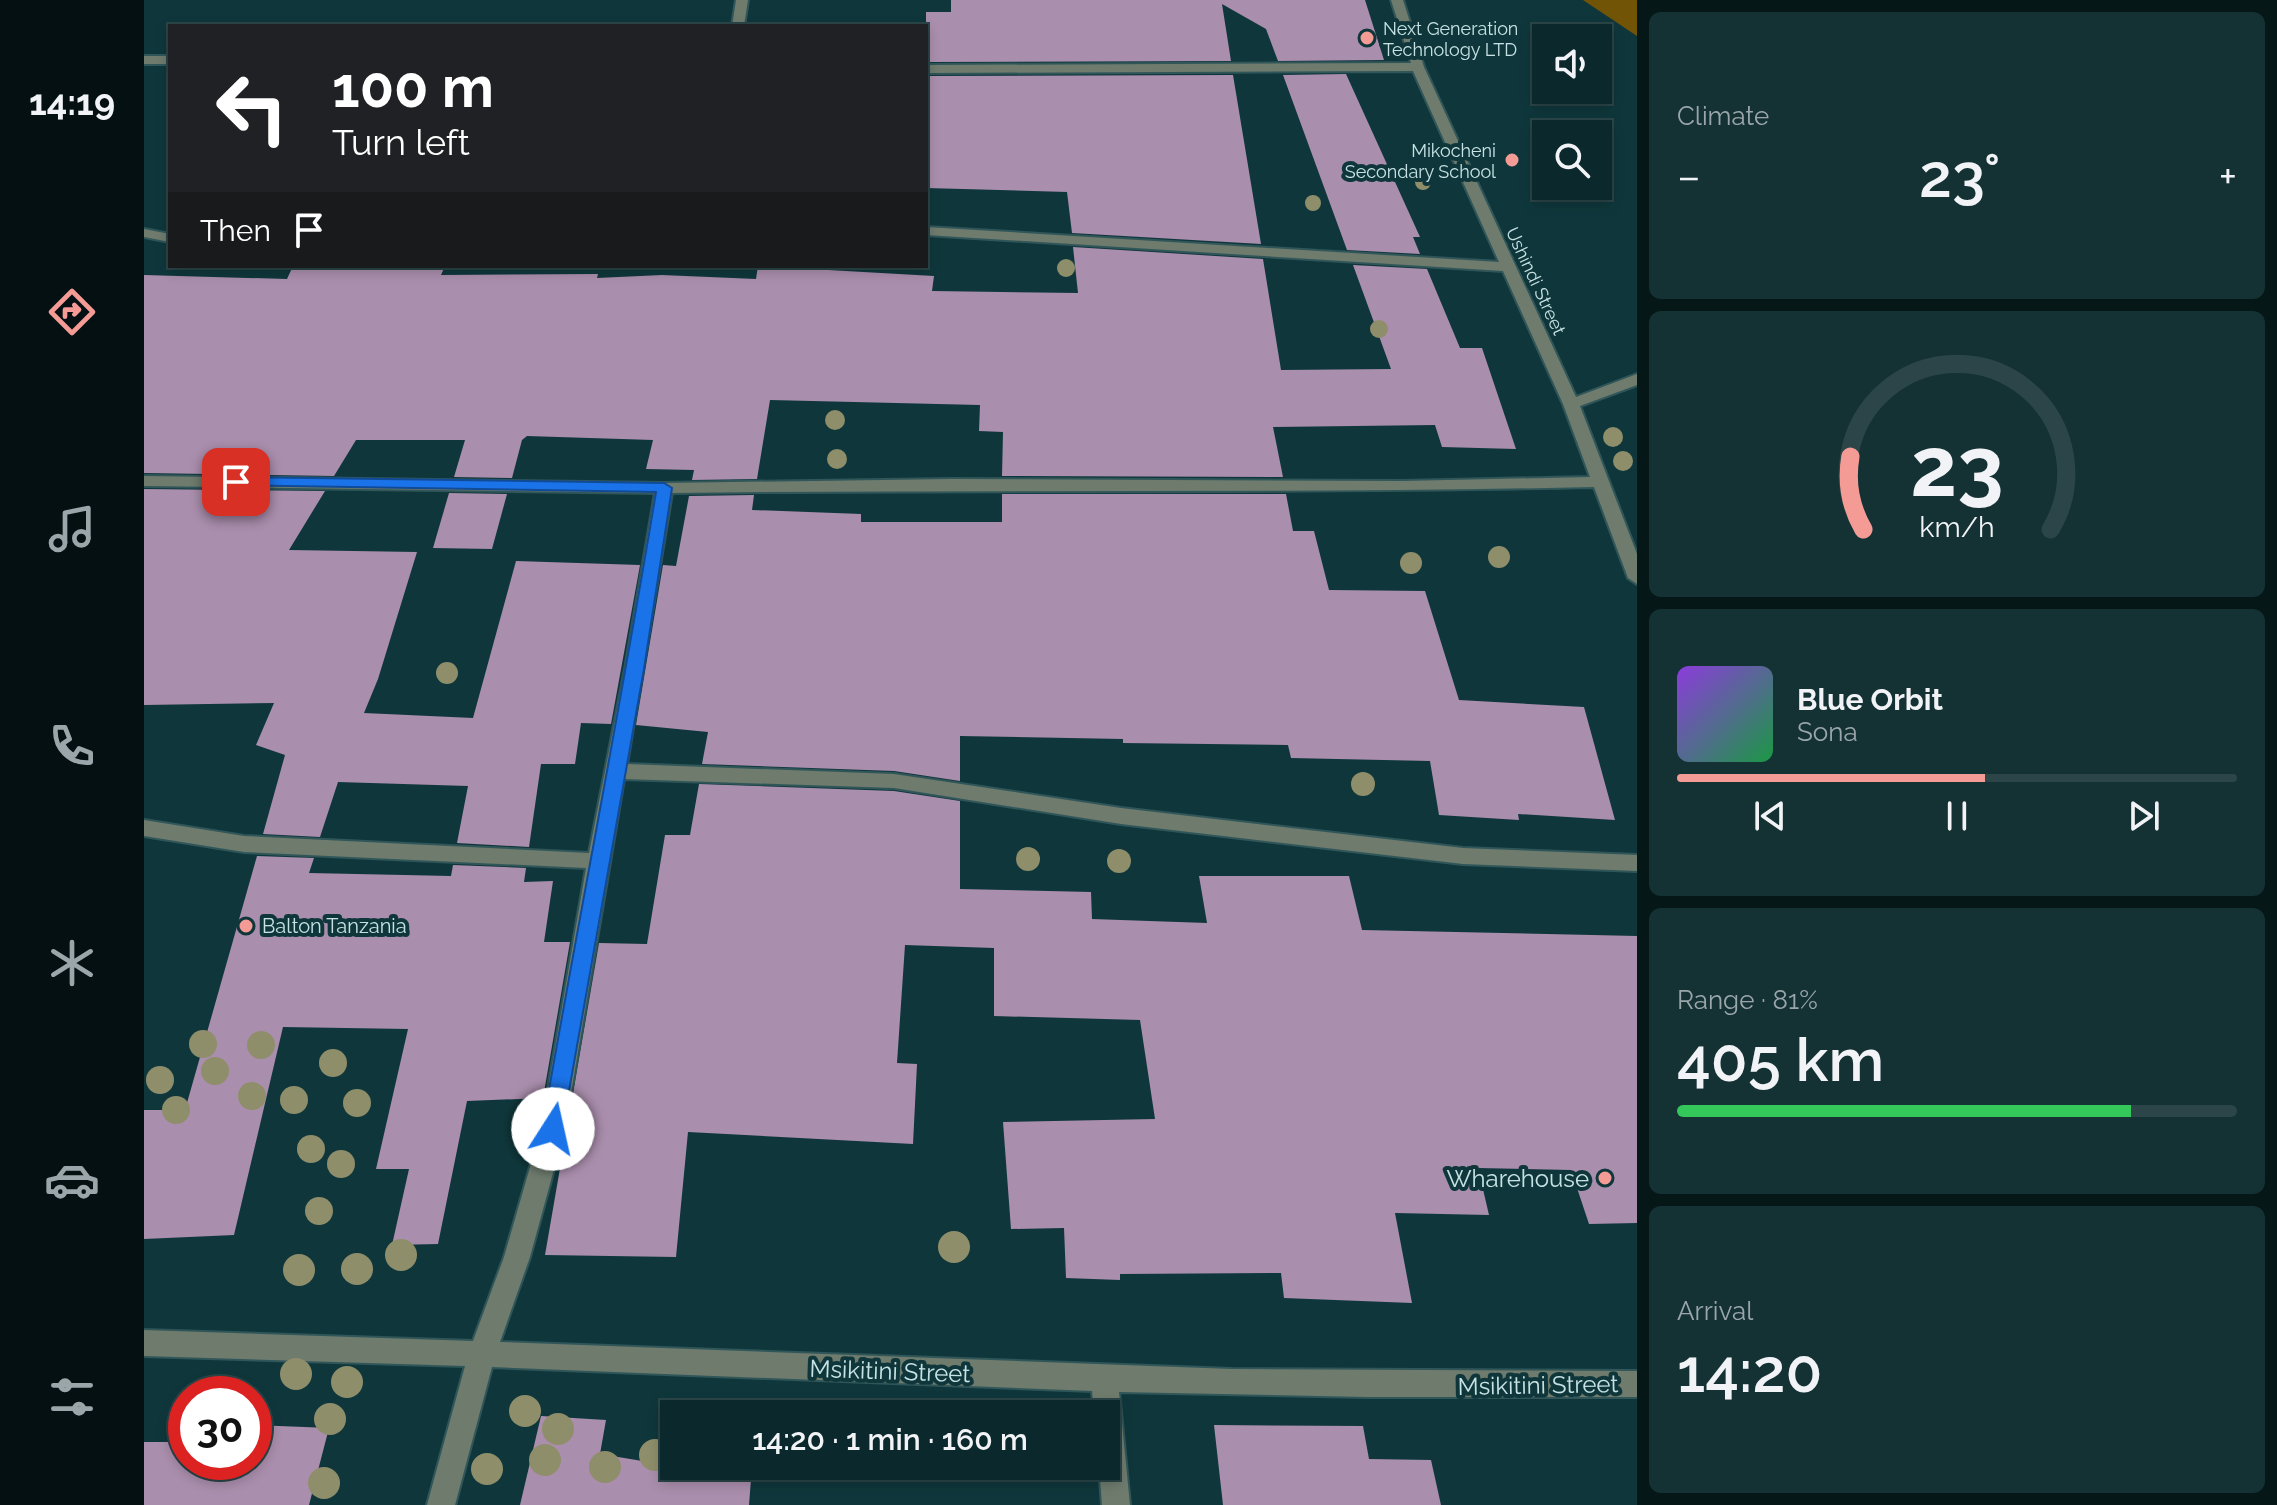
<!DOCTYPE html>
<html lang="en">
<head>
<meta charset="utf-8">
<style>
	:root { --surface:#0b292c; --page:#143134; --text:#f1f3f6; --muted:#9aa6a9; --line:#2b4548; --accent:#f59b96 }
	body { margin:0; font-family:Raleway,sans-serif; background:var(--page); color:var(--text); height:100vh; display:flex; flex-direction:column; font-size:30px; white-space:nowrap }
	* { box-sizing:border-box; margin:0 }
	p { font-size:26px; color:var(--muted) }
	.icon { flex:none; width:44px; height:44px; fill:none; stroke:currentColor; stroke-width:2; stroke-linecap:round; stroke-linejoin:round }
	.map { position:relative; flex:1; overflow:hidden }
	.sheet { display:flex; flex-direction:column; gap:12px; padding:12px; background:#061718; width:640px }
	.sheet>* { flex:none }
	.guide { position:absolute; left:24px; top:24px; width:760px; height:244px; border-radius:0px; box-shadow:0 4px 12px #0003,0 0 0 2px var(--line); background:#202124; color:#fff; overflow:hidden }
	.buttons { position:absolute; left:1388px; top:24px; display:grid; gap:16px }
	.buttons a { display:grid; place-items:center; width:80px; height:80px; border-radius:0px; background:var(--surface); box-shadow:0 4px 12px #0003,0 0 0 2px var(--line); font-size:40px }
	.speed { position:absolute; left:24px; top:1376px; display:flex; gap:16px; font-size:40px; font-weight:700; text-align:center }
	.speed>* { display:grid; place-content:center; width:104px; height:104px; border-radius:50%; background:var(--surface); box-shadow:0 4px 12px #0003,0 0 0 2px var(--line); line-height:1 }
	.speed .limit { border:12px solid #d22; background:#fff; color:#111 }
	.pin { position:absolute; display:grid; place-items:center; width:68px; height:68px; color:#fff; margin:-34px; border-radius:16px; box-shadow:0 4px 12px #0006 }
	.me { position:absolute; width:88px; margin:-44px; rotate:10deg; stroke-linejoin:round; filter:drop-shadow(0 0 6px #0008) }
	.turn { display:flex; align-items:center; gap:28px; height:168px; padding:0 32px; font-size:36px }
	.turn .icon { width:104px; height:104px; stroke-width:2.5 }
	.turn b { display:block; font-size:56px; line-height:68px }
	.then { display:flex; align-items:center; height:76px; padding:0 32px; background:#0003; gap:16px; font-size:30px }
	.big { font-size:60px; font-weight:600; line-height:1.1 }
	.sheet .widget { flex:1; display:flex; flex-direction:column; justify-content:center; gap:12px; min-width:0; padding:0 28px; border-radius:12px; background:var(--page) }
	.sheet .dial { align-items:center; gap:0 }
	.dial svg { height:208px; overflow:visible; fill:none; stroke:var(--line); stroke-width:7; stroke-linecap:round; text-anchor:middle }
	.dial text { fill:var(--text); stroke:none }
	.song { display:flex; align-items:center; gap:24px }
	.cover { width:96px; height:96px; border-radius:12px; background:linear-gradient(135deg,hsl(270 70% 55%),hsl(140 70% 35%)) }
	.played { height:8px; border-radius:4px; background:linear-gradient(90deg,var(--accent) 55%,var(--line) 55%) }
	.keys { display:flex; justify-content:space-around; direction:ltr }
	.heat { display:flex; justify-content:space-between; align-items:center; font-size:44px; direction:ltr }
	.charge { height:12px; border-radius:6px; background:linear-gradient(90deg,#34c759 81%,var(--line) 0) }
	.trip { position:absolute; left:516px; top:1400px; width:460px; height:80px; border-radius:0px; background:var(--surface); box-shadow:0 4px 12px #0003,0 0 0 2px var(--line); font-weight:600; line-height:80px; text-align:center }
	main { display:flex; flex:1; min-height:0 }
	.tab-bar { display:flex; flex-direction:column; width:144px; justify-content:space-around; align-items:center; background:#041012; color:var(--muted) }
	.tab-bar .icon { width:56px; height:56px }
	.tab-bar .on { color:var(--accent) }
	.tab-bar b { font-size:36px; color:var(--text) }
	.map>svg:first-child { display:block }
	.green { fill:#725407 }
	.building { fill:#aa8ead }
	.lines { fill:none; stroke-linecap:round; stroke-linejoin:round }
	.minor-casing { stroke:#305659; stroke-width:4 }
	.minor { fill:#6e7b6d; fill-rule:evenodd }
	.tree { fill:#8f8e6b }
	.route { fill:#1a73e8; stroke:#114b97; stroke-width:2 }
	.poi-dot { fill:#f59b96; stroke:#0f373b; stroke-width:3 }
	.labels { text-anchor:middle; dominant-baseline:central; stroke-width:8; stroke-linejoin:round; paint-order:stroke }
	.far-poi-label { font-size:18px; fill:#c7e2e4; stroke:#0f373b; text-anchor:start }
	.far-street-label { font-size:18px; fill:#c7e2e4; stroke:#0f373b }
	.poi-label { font-size:20px; fill:#c7e2e4; stroke:#0f373b; text-anchor:start }
	.near-poi-label { font-size:24px; fill:#c7e2e4; stroke:#0f373b; text-anchor:end }
	.near-street-label { font-size:24px; fill:#c7e2e4; stroke:#0f373b }
</style>
</head>
<body>
<main>
<nav class="tab-bar">
<b>14:19</b>
<svg class="icon on" aria-label="directions" viewBox="0 0 24 24"><path d="M12 3l9 9-9 9-9-9zM9 14v-3h6M13 9l2 2-2 2"/></svg>
<svg class="icon" aria-label="music" viewBox="0 0 24 24"><path d="M9 18V5l10-2v13"/><circle cx="6" cy="18" r="3"/><circle cx="16" cy="16" r="3"/></svg>
<svg class="icon" aria-label="phone" viewBox="0 0 24 24"><path d="M5 4h4l2 5-3 2q2 4 5 5l2-3 5 2v4C11 20 4 13 5 4z"/></svg>
<svg class="icon" aria-label="climate" viewBox="0 0 24 24"><path d="M12 3v18M4 7l16 10M4 17L20 7"/></svg>
<svg class="icon" aria-label="car" viewBox="0 0 24 24"><path d="M5 17H2v-5l4-1 3-4h7l3 4 3 1v5h-3M9 17h6M6 11h13"/><circle cx="7" cy="17" r="2"/><circle cx="17" cy="17" r="2"/></svg>
<svg class="icon" aria-label="filters" viewBox="0 0 24 24"><path d="M4 7h16M4 17h16"/><circle cx="9" cy="7" r="2"/><circle cx="15" cy="17" r="2"/></svg>
</nav>
<div class="map">
<svg width="1493" height="1505" viewBox="0 0 1493 1505">
	<rect width="100%" height="100%" fill="#0f373b"/>
	<path class="green" d="M 1439,0 L 1493,0 L 1493,36 Z"/>
	<g class="building">
		<path d="M 807,0 L 1221,0 L 1240,60 L 1134,61 L 1122,29 L 1078,4 L 1087,61 L 782,62 L 782,12 L 807,12 Z"/>
		<path d="M 1202,74 L 1276,237 L 1269,237 L 1276,254 L 1203,250 L 1139,75 Z"/>
		<path d="M 1089,75 L 1117,244 L 928,233 L 923,192 L 782,188 L 782,76 Z"/>
		<path d="M 929,247 L 1119,259 L 1137,370 L 1247,369 L 1209,265 L 1283,269 L 1316,348 L 1338,348 L 1372,449 L 1298,447 L 1291,425 L 1129,427 L 1139,477 L 858,476 L 859,432 L 835,431 L 836,405 L 626,400 L 613,479 L 548,480 L 550,470 L 502,469 L 509,440 L 383,436 L 378,440 L 368,478 L 310,477 L 321,440 L 212,440 L 190,476 L 0,473 L 0,275 L 143,279 L 149,266 L 301,266 L 297,275 L 454,274 L 453,278 L 518,275 L 612,279 L 614,266 L 790,276 L 788,291 L 934,293 Z"/>
		<path d="M 0,489 L 181,491 L 145,550 L 273,552 L 234,679 L 220,713 L 329,718 L 372,561 L 496,565 L 467,724 L 437,723 L 431,764 L 397,764 L 385,847 L 313,843 L 324,786 L 194,782 L 176,837 L 119,834 L 141,755 L 112,745 L 130,703 L 0,705 Z"/>
		<path d="M 305,493 L 363,494 L 348,549 L 289,548 Z"/>
		<path d="M 858,494 L 1142,494 L 1149,531 L 1170,531 L 1185,590 L 1281,591 L 1315,700 L 1440,707 L 1471,820 L 1374,814 L 1375,820 L 1295,815 L 1286,761 L 1147,758 L 1144,745 L 979,743 L 979,739 L 816,736 L 816,781 L 750,771 L 558,764 L 564,732 L 492,725 L 519,565 L 532,566 L 545,496 L 610,495 L 608,510 L 717,514 L 717,522 L 858,522 Z"/>
		<path d="M 555,784 L 750,791 L 816,801 L 816,889 L 947,892 L 948,919 L 1063,923 L 1055,876 L 1205,876 L 1218,930 L 1493,936 L 1493,1223 L 1445,1224 L 1427,1170 L 1334,1168 L 1345,1215 L 1251,1213 L 1268,1303 L 1140,1298 L 1137,1273 L 976,1274 L 976,1280 L 922,1278 L 920,1228 L 867,1229 L 859,1122 L 1011,1119 L 996,1020 L 850,1016 L 850,948 L 761,945 L 753,1063 L 773,1064 L 769,1144 L 544,1132 L 532,1257 L 401,1255 L 455,943 L 503,944 L 521,835 L 546,835 Z"/>
		<path d="M 113,856 L 170,858 L 165,873 L 307,876 L 309,865 L 382,868 L 380,882 L 409,881 L 400,942 L 426,942 L 399,1098 L 323,1101 L 294,1244 L 248,1245 L 265,1169 L 232,1169 L 264,1029 L 139,1027 L 90,1235 L 0,1239 L 0,1110 L 41,1110 Z"/>
		<path d="M 397,1416 L 462,1420 L 456,1454 L 607,1479 L 605,1505 L 376,1505 Z"/>
		<path d="M 110,1425 L 185,1428 L 165,1505 L 0,1505 L 0,1442 L 42,1442 L 42,1462 L 110,1462 Z"/>
		<path d="M 1070,1425 L 1219,1426 L 1225,1459 L 1287,1460 L 1297,1505 L 1079,1505 Z"/>
	</g>
	<g class="lines">
		<g class="minor-casing">
			<g id="minor">
				<path d="M 592,0 L 604,0 L 600,26 L 588,26 Z"/>
				<path d="M 1247,0 L 1259,0 L 1280,67 L 1432,397 L 1493,374 L 1493,385 L 1436,406 L 1493,554 L 1493,584 L 1484,578 L 1450,487 C 1143,494 835,489 528,493 L 483,764 L 750,774 L 977,808 L 1319,848 L 1493,855 L 1493,871 L 1319,864 L 977,824 L 750,788 L 480,779 L 421,1129 L 386,1257 L 356,1342 L 1088,1369 L 1493,1371 L 1493,1397 L 1223,1397 L 975,1392 L 986,1505 L 958,1505 L 955,1466 L 962,1466 L 962,1414 L 950,1414 L 948,1391 L 348,1367 L 311,1505 L 283,1505 L 321,1366 L 0,1356 L 0,1330 L 329,1341 L 360,1257 L 397,1129 L 442,868 L 100,852 L 0,836 L 0,820 L 100,836 L 445,853 L 481,669 L 511,493 L 0,486 L 0,476 L 520,483 L 807,479 L 1259,481 L 1446,477 L 1419,404 L 1359,271 L 782,235 L 782,227 L 1355,262 L 1269,71 L 782,73 L 782,65 L 1267,63 Z"/>
				<rect x="0" y="56" width="26" height="8"/>
				<path d="M 0,229 L 26,234 L 26,242 L 0,237 Z"/>
			</g>
		</g>
		<use href="#minor" class="minor"/>
	</g>
	<g class="tree">
		<circle cx="1279" cy="182" r="8"/>
		<circle cx="1169" cy="203" r="8"/>
		<circle cx="922" cy="268" r="9"/>
		<circle cx="1235" cy="329" r="9"/>
		<circle cx="691" cy="420" r="10"/>
		<circle cx="1469" cy="437" r="10"/>
		<circle cx="693" cy="459" r="10"/>
		<circle cx="1479" cy="461" r="10"/>
		<circle cx="1355" cy="557" r="11"/>
		<circle cx="1267" cy="563" r="11"/>
		<circle cx="303" cy="673" r="11"/>
		<circle cx="1219" cy="784" r="12"/>
		<circle cx="884" cy="859" r="12"/>
		<circle cx="975" cy="861" r="12"/>
		<circle cx="59" cy="1044" r="14"/>
		<circle cx="117" cy="1045" r="14"/>
		<circle cx="189" cy="1063" r="14"/>
		<circle cx="71" cy="1071" r="14"/>
		<circle cx="16" cy="1080" r="14"/>
		<circle cx="108" cy="1096" r="14"/>
		<circle cx="150" cy="1100" r="14"/>
		<circle cx="213" cy="1103" r="14"/>
		<circle cx="32" cy="1110" r="14"/>
		<circle cx="167" cy="1149" r="14"/>
		<circle cx="197" cy="1164" r="14"/>
		<circle cx="175" cy="1211" r="14"/>
		<circle cx="810" cy="1247" r="16"/>
		<circle cx="257" cy="1255" r="16"/>
		<circle cx="213" cy="1269" r="16"/>
		<circle cx="155" cy="1270" r="16"/>
		<circle cx="152" cy="1374" r="16"/>
		<circle cx="203" cy="1382" r="16"/>
		<circle cx="381" cy="1411" r="16"/>
		<circle cx="186" cy="1419" r="16"/>
		<circle cx="414" cy="1429" r="16"/>
		<circle cx="511" cy="1455" r="16"/>
		<circle cx="401" cy="1460" r="16"/>
		<circle cx="461" cy="1467" r="16"/>
		<circle cx="343" cy="1469" r="16"/>
		<circle cx="180" cy="1483" r="16"/>
	</g>
	<path class="route" d="M 92,477 L 520,483 L 528,488 L 500,669 L 417,1136 L 409,1139 L 401,1136 L 398,1129 C 435,917 477,705 512,492 L 86,485 L 84,482 Z"/>
	<g class="poi-dot">
		<circle cx="1223" cy="38" r="8"/>
		<circle cx="1368" cy="160" r="8"/>
		<circle cx="102" cy="926" r="8"/>
		<circle cx="1461" cy="1178" r="8"/>
	</g>
	<g class="labels">
		<g class="far-poi-label">
			<text x="1239" y="28">Next Generation<tspan x="1239" dy="21">Technology LTD</tspan></text>
			<text x="1352" y="150" text-anchor="end">Mikocheni<tspan x="1352" dy="21">Secondary School</tspan></text>
		</g>
		<g class="far-street-label">
			<text transform="translate(1392 281) rotate(65)">Ushindi Street</text>
		</g>
		<g class="poi-label">
			<text x="118" y="926">Balton Tanzania</text>
		</g>
		<g class="near-poi-label">
			<text x="1445" y="1178">Wharehouse</text>
		</g>
		<g class="near-street-label">
			<text transform="translate(746 1371) rotate(2)">Msikitini Street</text>
			<text transform="translate(1394 1385) rotate(-1)">Msikitini Street</text>
		</g>
	</g>
</svg>
<div class="buttons">
<a><svg class="icon" aria-label="sound" viewBox="0 0 24 24"><path d="M4 9h4l5-4v14l-5-4H4zM17 9q2 3 0 6"/></svg></a>
<a><svg class="icon" aria-label="search" viewBox="0 0 24 24"><circle cx="10" cy="10" r="6"/><path d="M15 15l6 6"/></svg></a>
</div>
<div class="speed"><div class="limit">30</div></div>
<div class="pin" style="left:92px;top:482px;background:#d93025"><svg class="icon" aria-label="arrive" viewBox="0 0 24 24"><path d="M6 21V4h12l-3 4 3 4H6"/></svg></div>
<svg class="me" style="left:409px;top:1129px" viewBox="-20 -20 40 40"><circle r="19" fill="#fff"/><path d="M0-13L10 11 0 6-10 11z" fill="#1a73e8"/></svg>
<div class="trip">14:20 · 1 min · 160 m</div>
<div class="guide">
<div class="turn"><svg class="icon" aria-label="left" viewBox="0 0 24 24"><path d="M17 20v-9H6M10 6l-5 5 5 5"/></svg><div><b>100 m</b>Turn left</div></div>
<div class="then">Then<svg class="icon" aria-label="arrive" viewBox="0 0 24 24"><path d="M6 21V4h12l-3 4 3 4H6"/></svg></div>
</div>
</div>
<section class="sheet">
<div class="widget"><p>Climate</p>
<div class="heat"><a>−</a><b class="big">23°</b><a>+</a></div>
</div>
<div class="widget dial"><svg viewBox="0 0 100 80">
<path d="M14 69A42 42 0 1 1 86 69"/>
<path d="M14 69A42 42 0 0 1 9 41" stroke="#f59b96"/>
<text x="50" y="56" font-size="32" font-weight="700">23</text>
<text x="50" y="72" font-size="11">km/h</text>
</svg></div>
<div class="widget">
<div class="song"><i class="cover"></i><div><b>Blue Orbit</b><p>Sona</p></div></div>
<div class="played"></div>
<div class="keys"><svg class="icon" aria-label="previous" viewBox="0 0 24 24"><path d="M18 5L8 12l10 7zM5 5v14"/></svg><svg class="icon" aria-label="pause" viewBox="0 0 24 24"><path d="M8 5v14M16 5v14"/></svg><svg class="icon" aria-label="next" viewBox="0 0 24 24"><path d="M6 5l10 7-10 7zM19 5v14"/></svg></div>
</div>
<div class="widget"><p>Range · 81%</p><b class="big">405 km</b><div class="charge"></div></div>
<div class="widget"><p>Arrival</p><b class="big">14:20</b></div>
</section>
</main>
</body>
</html>
